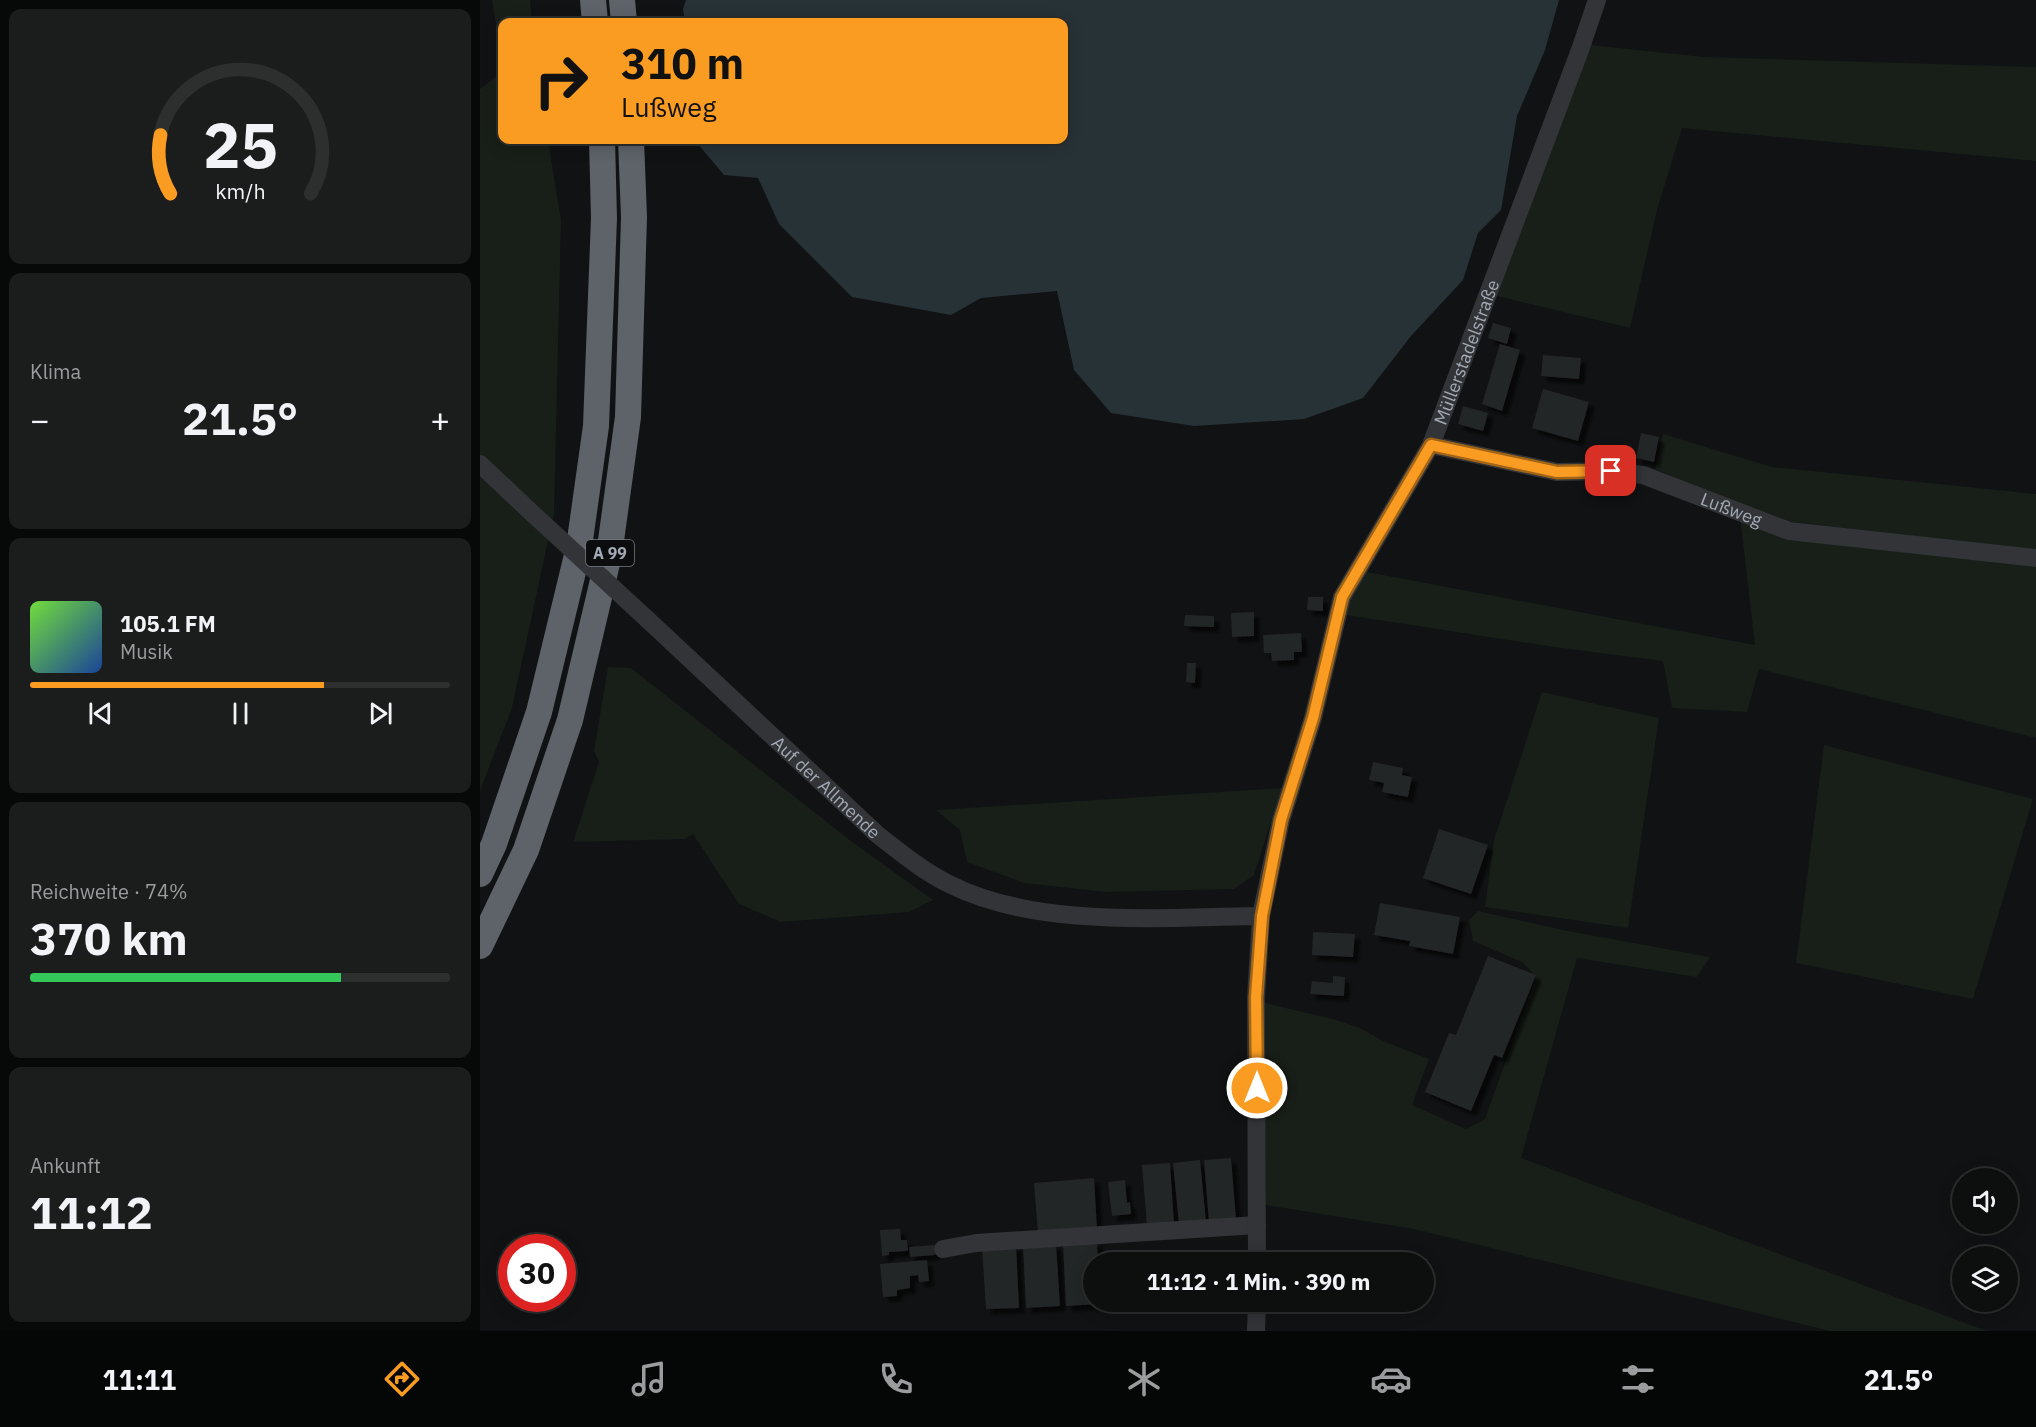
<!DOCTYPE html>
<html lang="de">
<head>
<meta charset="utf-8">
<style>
	:root { --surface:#0d0e0e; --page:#1b1c1c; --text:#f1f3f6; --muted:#9a9c9e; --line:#2d2e2e; --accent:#fa9c22 }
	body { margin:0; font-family:"IBM Plex Sans",sans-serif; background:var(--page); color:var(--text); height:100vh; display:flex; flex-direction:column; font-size:22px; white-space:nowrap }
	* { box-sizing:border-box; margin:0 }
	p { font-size:20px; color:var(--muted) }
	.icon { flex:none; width:33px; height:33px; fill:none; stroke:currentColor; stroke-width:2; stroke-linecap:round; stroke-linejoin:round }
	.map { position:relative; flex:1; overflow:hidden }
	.panel { display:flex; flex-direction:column; gap:9px; padding:9px; background:#070808; width:480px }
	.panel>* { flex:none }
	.guide { position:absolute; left:18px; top:18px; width:570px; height:126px; border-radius:12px; box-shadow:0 3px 15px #0003,0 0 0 2px var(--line); background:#fa9c22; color:#111; overflow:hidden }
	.buttons { position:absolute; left:1472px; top:1168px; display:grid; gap:12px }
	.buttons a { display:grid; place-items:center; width:66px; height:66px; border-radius:50%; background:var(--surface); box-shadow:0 3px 15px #0003,0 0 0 2px var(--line); font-size:30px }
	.speed { position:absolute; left:18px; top:1234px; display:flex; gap:12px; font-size:30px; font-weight:700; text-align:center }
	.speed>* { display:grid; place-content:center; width:78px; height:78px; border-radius:50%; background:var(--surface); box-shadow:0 3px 15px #0003,0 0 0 2px var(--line); line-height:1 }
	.speed .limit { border:9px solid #d22; background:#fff; color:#111 }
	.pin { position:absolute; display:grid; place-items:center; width:51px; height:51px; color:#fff; margin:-26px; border-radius:12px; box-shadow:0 3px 9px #0006 }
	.me { position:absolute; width:66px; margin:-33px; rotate:0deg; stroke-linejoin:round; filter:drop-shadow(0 0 4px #0008) }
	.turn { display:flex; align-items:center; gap:21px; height:126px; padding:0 24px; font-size:27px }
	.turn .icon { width:78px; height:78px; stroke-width:2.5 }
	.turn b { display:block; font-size:42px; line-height:51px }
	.big { font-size:45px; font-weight:700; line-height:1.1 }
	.panel .card { flex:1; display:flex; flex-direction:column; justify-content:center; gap:9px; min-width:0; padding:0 21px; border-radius:12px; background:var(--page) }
	.panel .dial { align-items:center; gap:0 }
	.dial svg { height:156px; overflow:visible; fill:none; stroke:var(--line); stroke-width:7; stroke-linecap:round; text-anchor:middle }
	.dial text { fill:var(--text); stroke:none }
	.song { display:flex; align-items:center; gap:18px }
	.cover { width:72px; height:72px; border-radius:9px; background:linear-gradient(135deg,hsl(100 70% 55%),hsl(220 70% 35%)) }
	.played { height:6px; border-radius:3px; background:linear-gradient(90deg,var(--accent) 70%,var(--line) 70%) }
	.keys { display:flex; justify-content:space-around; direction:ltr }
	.heat { display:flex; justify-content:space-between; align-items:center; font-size:33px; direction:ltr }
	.charge { height:9px; border-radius:4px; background:linear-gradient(90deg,#34c759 74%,var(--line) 0) }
	.trip { position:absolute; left:603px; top:1252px; width:351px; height:60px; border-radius:30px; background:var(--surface); box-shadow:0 3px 15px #0003,0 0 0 2px var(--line); font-weight:700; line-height:60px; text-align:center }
	.tabs { display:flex; height:96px; justify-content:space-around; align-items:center; background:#050606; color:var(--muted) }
	.tabs .icon { width:42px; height:42px }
	.tabs .on { color:var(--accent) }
	.tabs b { font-size:27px; color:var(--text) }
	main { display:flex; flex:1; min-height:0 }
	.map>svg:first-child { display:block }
	.green { fill:#181e18 }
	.water { fill:#273237 }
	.building { fill:#242527; filter:url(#shadow) }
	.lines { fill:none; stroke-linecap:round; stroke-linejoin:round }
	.minor { stroke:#323438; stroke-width:18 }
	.highway { stroke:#5e6269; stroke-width:26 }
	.minor-bridge { stroke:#323438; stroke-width:18 }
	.route-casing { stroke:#a26516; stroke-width:15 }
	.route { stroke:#fa9c22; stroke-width:10 }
	.labels { text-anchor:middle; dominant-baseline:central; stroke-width:6; stroke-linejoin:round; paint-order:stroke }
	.shield { fill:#0c0d0e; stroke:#757b82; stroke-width:1.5 }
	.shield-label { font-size:16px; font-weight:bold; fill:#a2aab4 }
	.street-label { font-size:18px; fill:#a2aab4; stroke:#0c0d0e }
</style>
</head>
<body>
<main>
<section class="panel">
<div class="card dial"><svg viewBox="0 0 100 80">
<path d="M14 69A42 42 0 1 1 86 69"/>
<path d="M14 69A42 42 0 0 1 9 39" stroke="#fa9c22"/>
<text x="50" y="56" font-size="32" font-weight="700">25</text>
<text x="50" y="72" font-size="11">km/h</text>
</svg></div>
<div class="card"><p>Klima</p>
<div class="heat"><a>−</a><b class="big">21.5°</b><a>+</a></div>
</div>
<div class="card">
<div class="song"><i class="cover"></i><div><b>105.1 FM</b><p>Musik</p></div></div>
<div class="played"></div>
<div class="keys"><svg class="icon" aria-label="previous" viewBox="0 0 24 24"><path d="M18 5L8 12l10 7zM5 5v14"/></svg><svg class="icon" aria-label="pause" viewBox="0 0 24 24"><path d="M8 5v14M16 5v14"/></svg><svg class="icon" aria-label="next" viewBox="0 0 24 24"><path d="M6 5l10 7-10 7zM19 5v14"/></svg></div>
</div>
<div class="card"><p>Reichweite · 74%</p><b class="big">370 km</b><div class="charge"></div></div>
<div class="card"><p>Ankunft</p><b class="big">11:12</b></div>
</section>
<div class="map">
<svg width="1556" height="1331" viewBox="0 0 1556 1331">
	<defs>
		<filter id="shadow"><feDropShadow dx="5.5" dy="5.5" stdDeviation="1.5" flood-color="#0009"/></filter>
	</defs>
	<rect width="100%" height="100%" fill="#111213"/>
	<g class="green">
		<path d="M 12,0 L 50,0 L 52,22 L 22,22 L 22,60 Z"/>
		<path d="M 1111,45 L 1224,57 L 1556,67 L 1556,161 L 1202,128 L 1177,210 L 1150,328 L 1013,295 Z"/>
		<path d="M 22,72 L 22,140 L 68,140 L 81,220 L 74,513 L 32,708 L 0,791 L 0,89 Z"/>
		<path d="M 1183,434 L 1292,467 L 1556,494 L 1556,551 L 1290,519 L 1175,469 Z"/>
		<path d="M 1260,517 L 1556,564 L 1556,738 L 1279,669 L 1267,712 L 1192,708 L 1183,661 L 1074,647 L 860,614 L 882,571 L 1275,645 Z"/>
		<path d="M 128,667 L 151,668 L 371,841 L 453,900 L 429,912 L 301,922 L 259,904 L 213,834 L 205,839 L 93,842 L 119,762 L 114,751 Z"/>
		<path d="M 1062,692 L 1179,718 L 1148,928 L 1005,907 L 1014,840 Z"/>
		<path d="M 1344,745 L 1553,799 L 1493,999 L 1316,963 Z"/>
		<path d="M 802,788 L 774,875 L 754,889 L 626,892 L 544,883 L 487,862 L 480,830 L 456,810 Z"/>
		<path d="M 998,911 L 1088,931 L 1230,957 L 1217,977 L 1097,958 L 1041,1158 L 1507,1331 L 1350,1331 L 934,1229 L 786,1205 L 786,1143 L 781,1002 L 853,1019 L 880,1028 L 903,1041 L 949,1059 L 932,1105 L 986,1129 L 1005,1119 L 1056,976 L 1042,962 L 993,941 L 989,920 Z"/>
	</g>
	<path class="water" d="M 206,0 L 1079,0 L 1065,50 L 1037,116 L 1021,210 L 998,233 L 983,280 L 931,336 L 883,398 L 824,419 L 714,426 L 631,413 L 594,370 L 577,291 L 501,298 L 471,315 L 372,297 L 299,224 L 278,178 L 244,175 L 217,143 L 217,140 L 584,140 L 584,22 L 205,22 L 203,9 Z"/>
	<g class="building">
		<path d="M 1013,323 L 1031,328 L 1027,344 L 1008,338 Z"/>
		<path d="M 1020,344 L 1040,350 L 1022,411 L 1002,404 Z"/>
		<path d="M 1063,355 L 1101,358 L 1099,379 L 1061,376 Z"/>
		<path d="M 1063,389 L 1109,402 L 1098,441 L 1052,428 Z"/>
		<path d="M 983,406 L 1008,413 L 1003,431 L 978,424 Z"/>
		<path d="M 1161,433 L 1179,437 L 1174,462 L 1156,458 Z"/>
		<path d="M 828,597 L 843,597 L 843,611 L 827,610 Z"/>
		<path d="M 774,612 L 774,636 L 752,637 L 751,613 Z"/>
		<path d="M 705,615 L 734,616 L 734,627 L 704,626 Z"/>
		<path d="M 821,633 L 822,652 L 814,652 L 814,660 L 792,661 L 791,653 L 784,653 L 783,635 Z"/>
		<path d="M 707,663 L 716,663 L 715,683 L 706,682 Z"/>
		<path d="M 893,762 L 923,768 L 922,775 L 932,777 L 928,797 L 902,792 L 904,783 L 889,780 Z"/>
		<path d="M 959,829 L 1008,845 L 991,894 L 943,878 Z"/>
		<path d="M 900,903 L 980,917 L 973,954 L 929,946 L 930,941 L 894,935 Z"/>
		<path d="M 833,932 L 875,934 L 873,957 L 832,955 Z"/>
		<path d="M 1008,956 L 1056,975 L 1022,1058 L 1014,1055 L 991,1111 L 945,1092 L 969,1033 L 976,1035 Z"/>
		<path d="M 853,976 L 865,977 L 864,996 L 830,994 L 832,981 L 853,983 Z"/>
		<path d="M 751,1158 L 756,1220 L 729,1222 L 724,1160 Z"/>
		<path d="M 720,1160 L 726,1222 L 699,1224 L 693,1163 Z"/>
		<path d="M 690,1163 L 694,1224 L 667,1226 L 662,1165 Z"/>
		<path d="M 614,1178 L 617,1229 L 558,1233 L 554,1183 Z"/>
		<path d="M 645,1180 L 647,1203 L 650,1202 L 651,1214 L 632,1216 L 628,1182 Z"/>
		<path d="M 420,1229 L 421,1240 L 427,1240 L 428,1251 L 409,1252 L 409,1255 L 402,1256 L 400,1230 Z"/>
		<path d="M 617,1242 L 618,1263 L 614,1263 L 614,1302 L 620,1302 L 620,1304 L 586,1306 L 583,1243 Z"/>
		<path d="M 576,1244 L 580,1306 L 546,1308 L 543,1245 Z"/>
		<path d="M 454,1245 L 455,1255 L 430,1257 L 429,1247 Z"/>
		<path d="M 536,1245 L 539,1308 L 506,1309 L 502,1247 Z"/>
		<path d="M 693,1257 L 693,1263 L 664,1263 L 664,1260 Z"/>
		<path d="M 447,1260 L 449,1281 L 439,1282 L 438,1275 L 430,1276 L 430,1288 L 417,1290 L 417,1296 L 403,1297 L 400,1264 Z"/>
	</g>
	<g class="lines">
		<g class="minor">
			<path id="s1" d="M 951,445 L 1077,472 L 1131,471 L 1163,475 L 1309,531 L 1556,558"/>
			<path d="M 0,464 L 53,514"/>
			<path id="s2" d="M 167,619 L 398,835 C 421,853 443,871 469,884 C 558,929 684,917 781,916"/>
			<path d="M 463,1249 L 496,1243 L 777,1225"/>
			<path id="s3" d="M 777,1263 L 776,997 L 781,916 L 801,820 L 833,718 L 862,597 L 951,445 L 1100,50 L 1117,0"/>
			<path d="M 776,1331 L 777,1302"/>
		</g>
		<g class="highway">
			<path d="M 113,0 L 115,22"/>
			<path d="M 142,0 L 144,22"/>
			<path d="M 0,874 L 14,844 L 59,712 L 99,547 L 116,426 L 124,218 L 122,140"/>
			<path d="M 0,946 L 46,850 L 90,720 L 129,555 L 148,417 L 154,217 L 151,140"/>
		</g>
		<path class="minor-bridge" d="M 53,514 L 167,619"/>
	</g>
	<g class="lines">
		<g class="route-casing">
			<path id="route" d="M 777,1088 L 776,997 L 782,916 L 801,820 L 833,718 L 862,597 L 951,445 L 1077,472 L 1131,471"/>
		</g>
		<use href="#route" class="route"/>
	</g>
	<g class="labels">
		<rect class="shield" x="106" y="540" width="48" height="26" rx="4.5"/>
		<g class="shield-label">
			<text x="130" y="553">A 99</text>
		</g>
		<g class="street-label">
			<text stroke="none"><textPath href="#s3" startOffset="952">Müllerstadelstraße</textPath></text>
			<text stroke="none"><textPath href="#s1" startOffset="310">Lußweg</textPath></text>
			<text stroke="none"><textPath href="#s2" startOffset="246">Auf der Allmende</textPath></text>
		</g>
	</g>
</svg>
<div class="buttons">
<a><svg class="icon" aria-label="sound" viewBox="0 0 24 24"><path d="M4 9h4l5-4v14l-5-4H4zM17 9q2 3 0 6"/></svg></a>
<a><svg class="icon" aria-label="layers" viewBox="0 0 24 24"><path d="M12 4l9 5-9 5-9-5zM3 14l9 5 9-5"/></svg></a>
</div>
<div class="speed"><div class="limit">30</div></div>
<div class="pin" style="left:1131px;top:471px;background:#d93025"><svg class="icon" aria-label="arrive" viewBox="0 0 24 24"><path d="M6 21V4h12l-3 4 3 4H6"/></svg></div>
<svg class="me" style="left:777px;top:1088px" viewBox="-20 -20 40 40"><circle r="17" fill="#fa9c22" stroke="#fff" stroke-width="3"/><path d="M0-11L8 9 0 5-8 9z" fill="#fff"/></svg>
<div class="trip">11:12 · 1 Min. · 390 m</div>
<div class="guide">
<div class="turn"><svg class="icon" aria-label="right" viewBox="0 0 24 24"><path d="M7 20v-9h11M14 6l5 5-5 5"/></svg><div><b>310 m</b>Lußweg</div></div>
</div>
</div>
</main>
<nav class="tabs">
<b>11:11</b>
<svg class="icon on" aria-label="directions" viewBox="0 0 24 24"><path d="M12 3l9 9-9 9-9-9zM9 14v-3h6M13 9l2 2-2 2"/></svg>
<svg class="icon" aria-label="music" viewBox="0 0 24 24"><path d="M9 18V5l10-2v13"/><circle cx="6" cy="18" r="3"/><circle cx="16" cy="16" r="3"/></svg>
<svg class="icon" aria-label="phone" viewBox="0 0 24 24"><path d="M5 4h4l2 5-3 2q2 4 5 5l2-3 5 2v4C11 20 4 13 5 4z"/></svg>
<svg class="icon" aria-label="climate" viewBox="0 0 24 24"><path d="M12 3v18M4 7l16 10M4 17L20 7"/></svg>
<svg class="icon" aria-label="car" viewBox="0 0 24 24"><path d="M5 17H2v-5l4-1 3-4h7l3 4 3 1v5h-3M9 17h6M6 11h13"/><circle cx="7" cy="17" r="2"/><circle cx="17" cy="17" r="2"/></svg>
<svg class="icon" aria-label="filters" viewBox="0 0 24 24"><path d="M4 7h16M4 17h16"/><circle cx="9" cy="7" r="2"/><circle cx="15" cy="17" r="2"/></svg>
<b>21.5°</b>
</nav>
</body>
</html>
